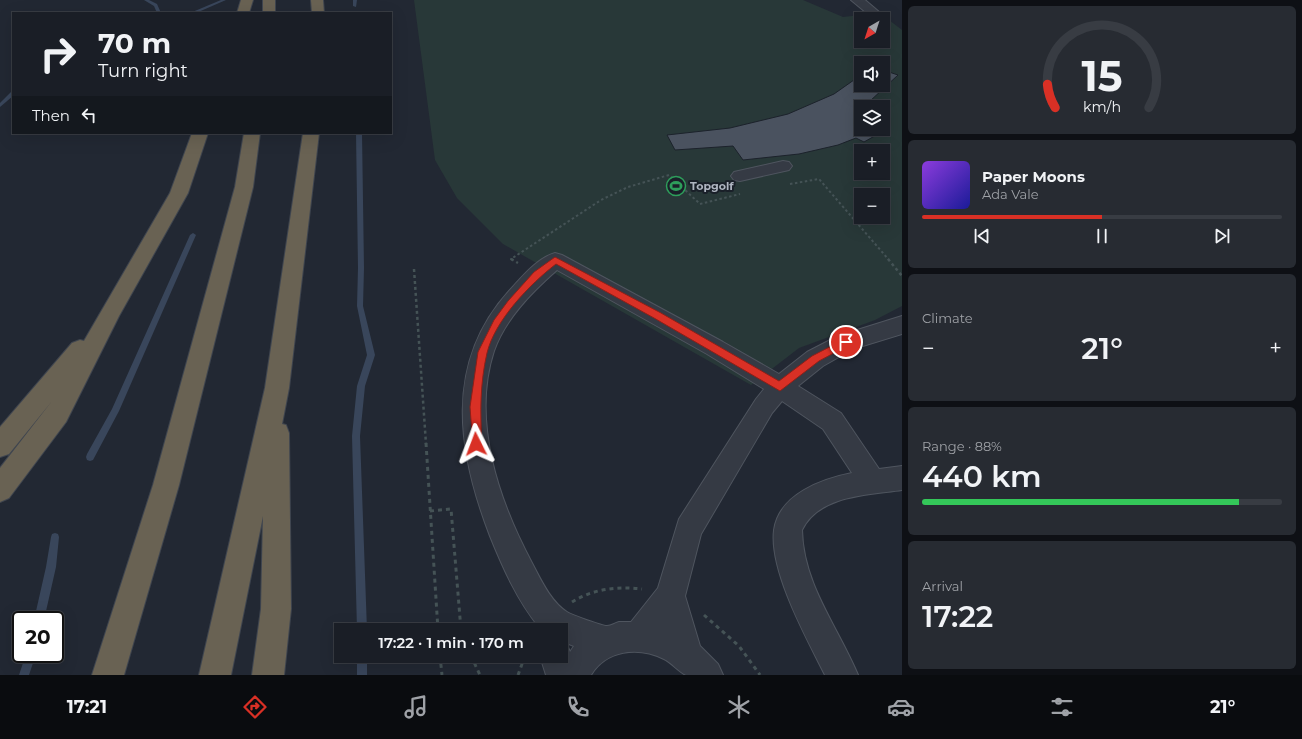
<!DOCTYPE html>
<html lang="en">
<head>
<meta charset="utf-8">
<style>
	:root { --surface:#1a1e26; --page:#272b32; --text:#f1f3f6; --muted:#9fa2a7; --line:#383c43; --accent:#d93025 }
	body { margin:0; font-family:Montserrat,sans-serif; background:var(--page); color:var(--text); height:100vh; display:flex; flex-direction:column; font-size:15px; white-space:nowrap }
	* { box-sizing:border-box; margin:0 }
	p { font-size:13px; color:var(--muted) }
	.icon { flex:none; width:22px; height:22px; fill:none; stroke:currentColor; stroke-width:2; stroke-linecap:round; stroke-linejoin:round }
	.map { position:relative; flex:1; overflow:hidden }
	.sheet { display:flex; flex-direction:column; gap:6px; padding:6px; background:#0e1015; width:400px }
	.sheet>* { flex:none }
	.guide { position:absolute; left:12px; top:12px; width:380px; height:122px; border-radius:0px; box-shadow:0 4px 16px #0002,0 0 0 1px var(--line); background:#1a1e26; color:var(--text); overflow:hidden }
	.needle { width:26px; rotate:219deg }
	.controls { position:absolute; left:854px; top:12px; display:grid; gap:8px }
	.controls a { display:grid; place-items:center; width:36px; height:36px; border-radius:0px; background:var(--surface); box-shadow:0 4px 16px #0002,0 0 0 1px var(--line); font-size:20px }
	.speed { position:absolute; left:12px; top:611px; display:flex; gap:8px; font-size:20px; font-weight:700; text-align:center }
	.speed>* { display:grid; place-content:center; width:52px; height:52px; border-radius:50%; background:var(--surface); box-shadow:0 4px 16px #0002,0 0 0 1px var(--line); line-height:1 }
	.speed .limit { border:2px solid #111; border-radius:6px; background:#fff; color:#111 }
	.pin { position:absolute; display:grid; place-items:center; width:34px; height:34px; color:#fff; margin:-17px; border:2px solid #fff; border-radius:50%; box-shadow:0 1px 4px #0007 }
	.me { position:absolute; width:44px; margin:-22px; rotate:357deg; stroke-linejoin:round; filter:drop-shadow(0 0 3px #0008) }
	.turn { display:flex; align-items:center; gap:14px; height:84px; padding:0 20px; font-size:18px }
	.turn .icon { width:52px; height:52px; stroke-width:2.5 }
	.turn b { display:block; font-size:28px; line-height:34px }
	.then { display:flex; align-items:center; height:38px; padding:0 20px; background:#0003; gap:8px; font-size:15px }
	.big { font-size:30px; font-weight:600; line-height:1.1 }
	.sheet .widget { flex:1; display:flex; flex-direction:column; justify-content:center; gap:6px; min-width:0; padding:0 14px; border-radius:6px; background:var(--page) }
	.sheet .dial { align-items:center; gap:0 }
	.dial svg { height:104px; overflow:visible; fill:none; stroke:var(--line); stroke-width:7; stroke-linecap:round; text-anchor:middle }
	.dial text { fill:var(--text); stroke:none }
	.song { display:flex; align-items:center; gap:12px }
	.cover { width:48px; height:48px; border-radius:6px; background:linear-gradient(135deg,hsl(270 70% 55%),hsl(240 70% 35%)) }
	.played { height:4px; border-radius:2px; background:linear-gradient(90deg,var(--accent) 50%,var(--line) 50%) }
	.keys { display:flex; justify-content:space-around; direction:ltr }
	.heat { display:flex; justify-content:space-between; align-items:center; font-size:22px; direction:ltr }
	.charge { height:6px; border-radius:3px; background:linear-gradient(90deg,#34c759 88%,var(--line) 0) }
	.trip { position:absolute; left:334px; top:623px; width:234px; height:40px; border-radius:0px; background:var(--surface); box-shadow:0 4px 16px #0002,0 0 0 1px var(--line); font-weight:600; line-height:40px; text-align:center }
	.tabs { display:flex; height:64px; justify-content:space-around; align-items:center; background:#0a0c0f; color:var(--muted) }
	.tabs .icon { width:28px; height:28px }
	.tabs .active { color:var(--accent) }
	.tabs b { font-size:18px; color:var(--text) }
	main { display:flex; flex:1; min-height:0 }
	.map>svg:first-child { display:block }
	.green { fill:#283838; fill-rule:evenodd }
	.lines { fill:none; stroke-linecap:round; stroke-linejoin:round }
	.stream { fill:#39465b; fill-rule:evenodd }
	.building { fill:#4a525f; stroke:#1c222b }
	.minor-casing { stroke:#4f555f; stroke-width:2 }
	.highway-casing { stroke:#3f454f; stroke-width:2 }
	.path-far2 { stroke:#455356; stroke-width:2; stroke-dasharray:2.5 2.5; stroke-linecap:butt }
	.path-far1 { stroke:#455356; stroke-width:2.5; stroke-dasharray:3 3; stroke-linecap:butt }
	.path { stroke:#455356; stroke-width:3; stroke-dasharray:4 4; stroke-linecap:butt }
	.minor { fill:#353a44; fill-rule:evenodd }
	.highway { fill:#696253; fill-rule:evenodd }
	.route { fill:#d93025; stroke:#8d1f18 }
	.labels { text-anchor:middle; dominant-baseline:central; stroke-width:4; stroke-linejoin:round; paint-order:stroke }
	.poi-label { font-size:11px; font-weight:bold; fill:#afb5c1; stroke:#1a2029; text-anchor:start }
</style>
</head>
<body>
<main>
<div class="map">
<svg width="902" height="675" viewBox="0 0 902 675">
	<rect width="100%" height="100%" fill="#222833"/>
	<path class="green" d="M 414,0 L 803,0 L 843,17 L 880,13 L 902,30 L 902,306 L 875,320 L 799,348 L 751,385 L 503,244 L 457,198 L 435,160 ZM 861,19 L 883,19 L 883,41 L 861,41 ZM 861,63 L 883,63 L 883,85 L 861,85 ZM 861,107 L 883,107 L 883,129 L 861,129 ZM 861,151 L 883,151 L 883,173 L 861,173 ZM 861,195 L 883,195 L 883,217 L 861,217 Z"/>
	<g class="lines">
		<g class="stream">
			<path d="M 144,0 L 149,0 L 157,4 L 161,13 L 157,13 L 154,6 Z"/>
			<path d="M 221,0 L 226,0 L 196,13 L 190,13 Z"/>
			<path d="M 353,0 L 357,0 L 356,7 L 353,6 Z"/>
			<path d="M 11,92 L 13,92 L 13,96 L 0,107 L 0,103 Z"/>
			<path d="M 356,133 L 362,133 L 364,268 L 363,306 L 375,355 L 365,386 L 360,436 L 367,630 L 357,630 L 352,436 L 357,386 L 367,355 L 357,306 L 358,268 Z"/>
			<path d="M 193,233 L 196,235 L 119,411 L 93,460 L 90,461 L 87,460 L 86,457 L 87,454 L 112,409 L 190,235 Z"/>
			<path d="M 55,533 L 58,534 L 59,537 L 56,567 L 44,620 L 34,620 L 46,567 L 51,537 L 52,534 Z"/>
			<path d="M 26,654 L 36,654 L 29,675 L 19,675 Z"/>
			<rect x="357" y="656" width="10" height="19"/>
		</g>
	</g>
	<g class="building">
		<path d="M 883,70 L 898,75 L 869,102 L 879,107 L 861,107 L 861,129 L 874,129 L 880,133 L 864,142 L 856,138 L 838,145 L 799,154 L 743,160 L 733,146 L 675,150 L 667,135 L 730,128 L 788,114 L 834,94 L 861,75 L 861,85 L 883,85 Z"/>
		<path d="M 883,109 L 891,113 L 883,120 Z"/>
	</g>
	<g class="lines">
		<g class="minor-casing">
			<g id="minor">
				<path d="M 851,0 L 865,0 L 885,17 L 883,20 L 874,19 Z"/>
				<path d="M 783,161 L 789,162 L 792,166 L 789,170 L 740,181 L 734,180 L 731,176 L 734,172 Z"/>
				<path d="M 555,253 L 562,255 L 723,342 L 779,374 L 807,352 L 838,336 L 902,316 L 902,334 L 853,349 L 823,366 L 798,386 L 841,413 L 879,469 L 902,466 L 902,490 C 868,495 819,495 802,530 C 803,584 838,627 858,675 L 825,675 C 807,639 769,571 774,530 C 779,494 822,479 852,473 L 823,429 L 782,401 L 772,413 L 701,534 L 685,596 L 700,646 L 718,664 L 723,675 C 713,675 694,675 686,675 C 680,673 671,662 664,659 C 638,646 606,650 591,675 L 546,675 L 540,656 L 561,656 L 561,643 L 567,645 L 570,652 L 574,646 L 561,641 L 561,630 L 542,630 L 539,627 C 517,600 503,568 490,536 C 458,453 443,364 509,291 C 521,278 537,258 555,253 ZM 557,270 L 707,354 L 764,389 L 756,399 L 679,519 L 658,588 L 631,622 C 627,622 623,622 619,622 C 615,623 611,626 607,626 C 602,626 572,615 567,612 C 551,602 541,580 532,563 C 499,501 471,421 494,351 C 505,319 532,292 557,270 Z"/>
			</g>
		</g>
		<g class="highway-casing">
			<g id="highway">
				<path d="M 241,0 L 253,0 L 249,13 L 237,13 Z"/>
				<rect x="263" y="0" width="12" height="13"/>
				<path d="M 311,0 L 323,0 L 324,13 L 312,13 Z"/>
				<path d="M 192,133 L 208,133 L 188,193 L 119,316 L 66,422 L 9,498 L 0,502 L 0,468 L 52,401 L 9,454 L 0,457 L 0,427 L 72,343 L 80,340 L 84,341 L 170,193 Z"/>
				<path d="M 244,133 L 260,133 L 253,187 L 179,485 L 124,675 L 92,675 L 153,485 L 235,187 Z"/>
				<path d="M 303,133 L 319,133 L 289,388 L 282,424 L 286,425 L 289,433 L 291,609 L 284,675 L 252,675 L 261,609 L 263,516 L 231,675 L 199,675 L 265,388 Z"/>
			</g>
		</g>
		<g class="path-far2">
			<path d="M 790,184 L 819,179 L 889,260"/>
			<path d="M 513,260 L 511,259 L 601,200 L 628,187 L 669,175 L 700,204 L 740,194"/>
		</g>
		<g class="path-far1">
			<path d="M 511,259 L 518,263"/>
			<path d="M 888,259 L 902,276"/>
			<path d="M 414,269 L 426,444"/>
		</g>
		<g class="path">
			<path d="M 426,443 L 438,630"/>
			<path d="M 430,511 L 451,509 L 461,630"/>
			<path d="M 572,602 C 593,589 617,586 642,589"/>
			<path d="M 704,615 L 739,646 L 760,675"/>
			<path d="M 440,656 L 442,675"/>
			<path d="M 471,656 L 480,675"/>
			<path d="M 518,675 L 525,656"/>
		</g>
		<use href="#minor" class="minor"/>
		<use href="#highway" class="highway"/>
	</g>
	<path class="route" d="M 555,257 L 661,313 L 779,381 L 812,356 L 843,340 L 846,339 L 851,342 L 849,345 L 819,361 L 780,391 L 654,318 L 556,264 C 530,284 495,320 487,353 C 480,383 480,413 482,444 L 480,447 L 476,449 L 473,447 L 470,407 L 478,352 L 494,320 L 508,301 L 534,272 Z"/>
	<defs>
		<g id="stadium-ring" transform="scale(1)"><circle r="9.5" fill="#1a2029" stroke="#2e9e5b" stroke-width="1.5"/><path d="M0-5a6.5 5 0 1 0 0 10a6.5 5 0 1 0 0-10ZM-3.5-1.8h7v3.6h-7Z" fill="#2e9e5b"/></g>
	</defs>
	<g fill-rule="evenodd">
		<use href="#stadium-ring" x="676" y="186"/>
	</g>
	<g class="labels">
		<g class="poi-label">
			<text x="690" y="186">Topgolf</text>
		</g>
	</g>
</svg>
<div class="controls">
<a><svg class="needle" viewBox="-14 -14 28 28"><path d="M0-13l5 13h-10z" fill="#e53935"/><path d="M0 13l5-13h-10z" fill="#9fa2a7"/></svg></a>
<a><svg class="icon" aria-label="sound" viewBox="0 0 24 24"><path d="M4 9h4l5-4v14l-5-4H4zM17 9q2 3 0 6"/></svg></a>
<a><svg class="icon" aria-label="layers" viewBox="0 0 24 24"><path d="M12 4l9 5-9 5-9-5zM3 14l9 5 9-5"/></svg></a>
<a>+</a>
<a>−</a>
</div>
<div class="speed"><div class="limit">20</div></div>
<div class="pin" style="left:846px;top:342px;background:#d93025"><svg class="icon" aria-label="arrive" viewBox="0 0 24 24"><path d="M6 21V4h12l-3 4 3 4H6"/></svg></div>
<svg class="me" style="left:476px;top:444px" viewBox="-20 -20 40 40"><path d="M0-17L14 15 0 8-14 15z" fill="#d93025" stroke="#fff" stroke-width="4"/></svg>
<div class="trip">17:22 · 1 min · 170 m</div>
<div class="guide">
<div class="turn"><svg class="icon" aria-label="right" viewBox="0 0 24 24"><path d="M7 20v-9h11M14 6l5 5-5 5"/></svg><div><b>70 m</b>Turn right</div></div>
<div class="then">Then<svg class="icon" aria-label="left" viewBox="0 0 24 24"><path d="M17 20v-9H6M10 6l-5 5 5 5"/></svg></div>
</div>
</div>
<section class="sheet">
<div class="widget dial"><svg viewBox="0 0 100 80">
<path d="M14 69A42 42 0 1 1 86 69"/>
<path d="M14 69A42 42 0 0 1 8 51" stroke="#d93025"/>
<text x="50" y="56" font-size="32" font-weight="700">15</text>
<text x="50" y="72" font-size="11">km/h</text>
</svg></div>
<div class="widget">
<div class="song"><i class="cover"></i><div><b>Paper Moons</b><p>Ada Vale</p></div></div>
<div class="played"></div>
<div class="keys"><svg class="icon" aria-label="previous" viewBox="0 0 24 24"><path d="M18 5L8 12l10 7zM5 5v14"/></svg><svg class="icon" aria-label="pause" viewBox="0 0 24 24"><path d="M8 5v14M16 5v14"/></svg><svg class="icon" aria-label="next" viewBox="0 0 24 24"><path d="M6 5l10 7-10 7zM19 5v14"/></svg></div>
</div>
<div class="widget"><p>Climate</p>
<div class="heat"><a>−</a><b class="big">21°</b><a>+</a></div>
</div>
<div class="widget"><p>Range · 88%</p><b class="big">440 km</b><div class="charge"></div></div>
<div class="widget"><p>Arrival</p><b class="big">17:22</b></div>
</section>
</main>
<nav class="tabs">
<b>17:21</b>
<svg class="icon active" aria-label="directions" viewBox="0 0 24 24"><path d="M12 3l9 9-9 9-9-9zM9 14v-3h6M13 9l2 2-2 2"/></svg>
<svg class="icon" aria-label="music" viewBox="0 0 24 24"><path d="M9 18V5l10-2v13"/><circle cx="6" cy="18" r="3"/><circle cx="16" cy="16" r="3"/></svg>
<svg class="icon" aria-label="phone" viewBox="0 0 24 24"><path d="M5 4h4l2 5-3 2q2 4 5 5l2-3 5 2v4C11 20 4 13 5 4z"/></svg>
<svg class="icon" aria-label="climate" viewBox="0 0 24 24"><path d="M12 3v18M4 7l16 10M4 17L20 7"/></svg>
<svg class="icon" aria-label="car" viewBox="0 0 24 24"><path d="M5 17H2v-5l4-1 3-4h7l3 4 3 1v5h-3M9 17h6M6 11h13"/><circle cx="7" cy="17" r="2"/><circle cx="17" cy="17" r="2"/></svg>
<svg class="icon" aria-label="filters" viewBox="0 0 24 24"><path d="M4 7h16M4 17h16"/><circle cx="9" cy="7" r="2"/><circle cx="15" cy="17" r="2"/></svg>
<b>21°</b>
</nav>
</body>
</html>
